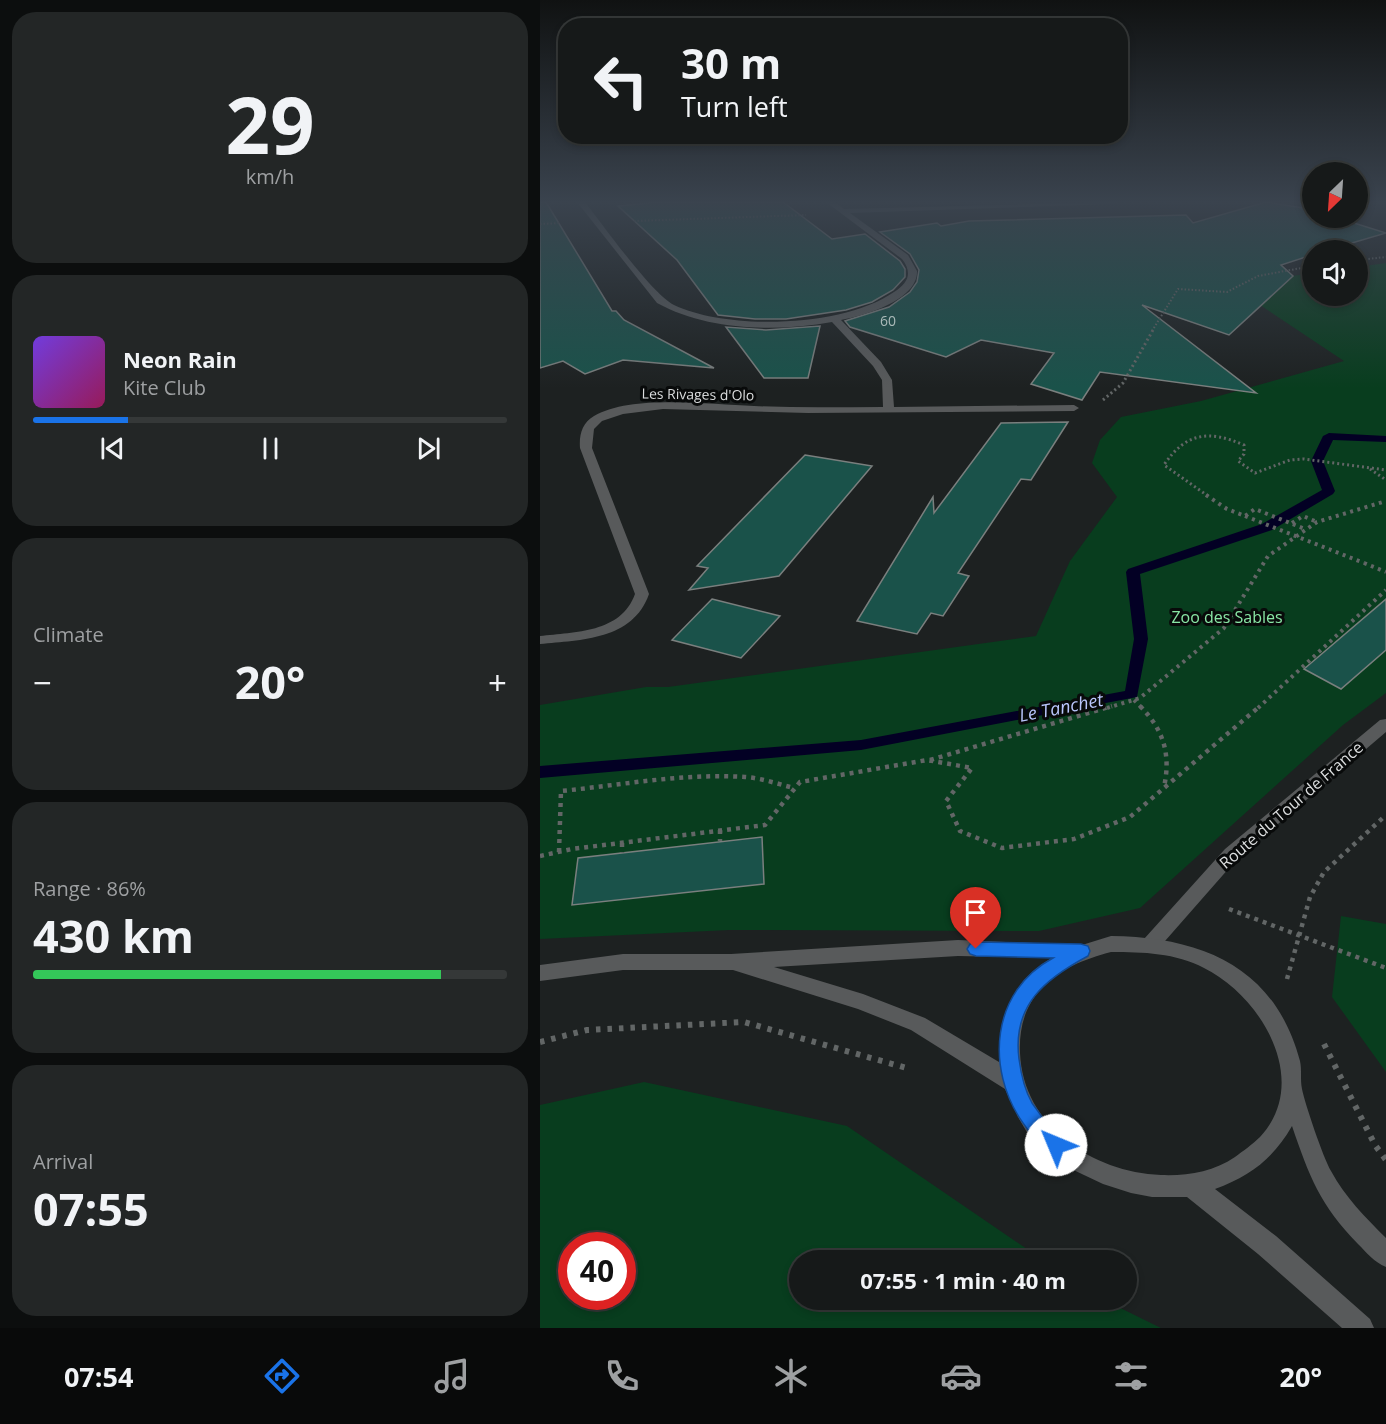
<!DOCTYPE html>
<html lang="en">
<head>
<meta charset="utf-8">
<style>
	:root { --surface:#161919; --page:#232626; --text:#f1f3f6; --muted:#9ea0a2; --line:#353838; --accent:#1a73e8 }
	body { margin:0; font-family:"Open Sans",sans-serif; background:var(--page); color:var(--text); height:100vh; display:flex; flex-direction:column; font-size:22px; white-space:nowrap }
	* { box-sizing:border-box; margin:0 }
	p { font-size:20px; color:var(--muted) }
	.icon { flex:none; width:33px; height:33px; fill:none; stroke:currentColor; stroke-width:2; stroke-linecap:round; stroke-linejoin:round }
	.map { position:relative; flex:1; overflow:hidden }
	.drawer { display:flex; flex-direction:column; gap:12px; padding:12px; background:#0c0e0e; width:540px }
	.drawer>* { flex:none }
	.top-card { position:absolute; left:18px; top:18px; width:570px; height:126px; border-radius:24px; box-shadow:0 3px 9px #0003,0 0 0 2px var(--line); background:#161919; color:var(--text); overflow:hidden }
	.needle { width:39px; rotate:205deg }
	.controls { position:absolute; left:762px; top:162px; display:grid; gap:12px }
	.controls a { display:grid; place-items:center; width:66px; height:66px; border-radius:50%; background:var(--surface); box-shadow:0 3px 9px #0003,0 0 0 2px var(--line); font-size:30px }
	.speed { position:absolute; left:18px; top:1232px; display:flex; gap:12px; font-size:30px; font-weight:700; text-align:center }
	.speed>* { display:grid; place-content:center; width:78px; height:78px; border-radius:50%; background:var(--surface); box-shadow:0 3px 9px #0003,0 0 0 2px var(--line); line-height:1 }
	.speed .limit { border:9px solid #d22; background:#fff; color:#111 }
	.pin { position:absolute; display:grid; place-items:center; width:51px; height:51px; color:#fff; margin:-62px -26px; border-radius:50% 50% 50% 0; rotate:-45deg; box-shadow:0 0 6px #0007 }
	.pin .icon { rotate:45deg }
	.me { position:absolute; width:66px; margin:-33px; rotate:315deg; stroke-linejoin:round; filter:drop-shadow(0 0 4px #0008) }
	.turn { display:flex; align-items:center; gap:21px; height:126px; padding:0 24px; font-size:27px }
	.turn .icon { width:78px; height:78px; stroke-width:2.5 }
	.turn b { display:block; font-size:42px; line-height:51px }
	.big { font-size:45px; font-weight:700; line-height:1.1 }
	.drawer .card { flex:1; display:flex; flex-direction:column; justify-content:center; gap:9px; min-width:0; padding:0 21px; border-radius:24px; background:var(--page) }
	.drawer .dial { align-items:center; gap:0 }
	.dial b { font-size:78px; line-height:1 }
	.song { display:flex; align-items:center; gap:18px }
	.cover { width:72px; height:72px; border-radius:9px; background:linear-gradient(135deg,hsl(260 70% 55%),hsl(330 70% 35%)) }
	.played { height:6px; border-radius:3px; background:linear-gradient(90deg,var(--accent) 20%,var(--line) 20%) }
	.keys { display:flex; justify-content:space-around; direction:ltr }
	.heat { display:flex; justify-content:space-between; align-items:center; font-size:33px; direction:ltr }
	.charge { height:9px; border-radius:4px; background:linear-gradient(90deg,#34c759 86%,var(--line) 0) }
	.trip { position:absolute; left:249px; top:1250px; width:348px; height:60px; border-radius:30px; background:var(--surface); box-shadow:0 3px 9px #0003,0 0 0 2px var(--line); font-weight:700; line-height:60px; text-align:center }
	.dock { display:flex; height:96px; justify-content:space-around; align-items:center; background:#090a0a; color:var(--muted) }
	.dock .icon { width:42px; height:42px }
	.dock .current { color:var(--accent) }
	.dock b { font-size:27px; color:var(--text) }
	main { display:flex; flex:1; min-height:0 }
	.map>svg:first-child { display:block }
	.green { fill:#083d1e; fill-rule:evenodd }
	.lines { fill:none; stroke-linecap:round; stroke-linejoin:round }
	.stream { fill:#030024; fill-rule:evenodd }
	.building { fill:#1a524a; stroke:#7a7f7e; stroke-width:1.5 }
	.path-far4 { stroke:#626666; stroke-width:2; stroke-dasharray:1.5 2; stroke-linecap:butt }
	.path-far3 { stroke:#626666; stroke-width:3; stroke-dasharray:2 3; stroke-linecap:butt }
	.path-far2 { stroke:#626666; stroke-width:4; stroke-dasharray:3 4.5; stroke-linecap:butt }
	.path-far1 { stroke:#626666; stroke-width:4.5; stroke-dasharray:4 5; stroke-linecap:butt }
	.path { stroke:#626666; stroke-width:6; stroke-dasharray:4.5 7; stroke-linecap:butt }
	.minor { fill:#585a5b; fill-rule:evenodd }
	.tertiary { fill:#585a5b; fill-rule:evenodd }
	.path-bridge { stroke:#626666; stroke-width:4; stroke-dasharray:3 4.5; stroke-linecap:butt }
	.route { fill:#1a73e8; stroke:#114b97; stroke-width:1.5 }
	.labels { text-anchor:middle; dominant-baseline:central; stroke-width:6; stroke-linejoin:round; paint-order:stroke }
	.number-label { font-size:14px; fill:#abbab9 }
	.far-street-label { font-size:14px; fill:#dbddde; stroke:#080a0a }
	.park-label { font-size:16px; fill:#89e6a5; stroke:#080a0a }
	.street-label { font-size:16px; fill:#dbddde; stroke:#080a0a }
	.water-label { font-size:18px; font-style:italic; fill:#b9c6fc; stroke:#080a0a }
</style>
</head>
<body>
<main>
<section class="drawer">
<div class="card dial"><b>29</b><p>km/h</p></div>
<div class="card">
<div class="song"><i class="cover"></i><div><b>Neon Rain</b><p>Kite Club</p></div></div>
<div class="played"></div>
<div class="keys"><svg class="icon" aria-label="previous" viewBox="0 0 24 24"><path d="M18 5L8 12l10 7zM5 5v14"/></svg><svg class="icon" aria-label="pause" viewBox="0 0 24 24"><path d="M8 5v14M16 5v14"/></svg><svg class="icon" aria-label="next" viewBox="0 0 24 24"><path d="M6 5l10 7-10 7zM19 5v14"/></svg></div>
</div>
<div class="card"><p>Climate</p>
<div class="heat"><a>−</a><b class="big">20°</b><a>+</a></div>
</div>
<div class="card"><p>Range · 86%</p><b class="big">430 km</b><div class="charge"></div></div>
<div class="card"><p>Arrival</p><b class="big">07:55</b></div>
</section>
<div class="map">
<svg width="846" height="1328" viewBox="0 0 846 1328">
	<rect width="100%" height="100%" fill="#1d2121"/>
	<g class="green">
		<path d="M 846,263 L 846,693 L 803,725 L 600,908 L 499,931 L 189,930 L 0,939 L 0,705 L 106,687 L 128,687 L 496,636 L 530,561 L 577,497 L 552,463 L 560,440 L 581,417 L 661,401 L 804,361 L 702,293 L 746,277 L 772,273 L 772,296 L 818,296 L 818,267 Z"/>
		<path d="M 801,916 L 846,924 L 846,1072 L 792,997 Z"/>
		<path d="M 104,1082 L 307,1126 L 503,1260 L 260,1260 L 260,1299 L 562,1299 L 621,1328 L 0,1328 L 0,1105 ZM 32,1245 L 82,1245 L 82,1296 L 32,1296 Z"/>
	</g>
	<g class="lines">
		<path class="stream" d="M 789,433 L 846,436 L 846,442 L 793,440 L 783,461 L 795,491 L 793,494 L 732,530 L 600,574 L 608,639 L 597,697 L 321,750 L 0,778 L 0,766 L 321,740 L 585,691 L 594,639 L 586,572 L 588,569 L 722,524 L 782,490 L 771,461 L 783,436 Z"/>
	</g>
	<g class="building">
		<path d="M 0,202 L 6,202 L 72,311 L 76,311 L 84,320 L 174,368 L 83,360 L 45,374 L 23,361 L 0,368 Z"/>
		<path d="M 120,202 L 243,202 L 292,239 L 325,234 L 360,261 L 365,269 L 365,277 L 353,290 L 332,302 L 306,310 L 246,319 L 215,319 L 178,315 L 137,260 L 78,206 Z"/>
		<path d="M 726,202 L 770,209 L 772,210 L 772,218 L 798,218 L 846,233 L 788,250 L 772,250 L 772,255 L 741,265 L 753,276 L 689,335 L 602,305 L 716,393 L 560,372 L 542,400 L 491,384 L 514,353 L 441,340 L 406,357 L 310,327 L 305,321 L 349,307 L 370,292 L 377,282 L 379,270 L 370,254 L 340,232 L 397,223 L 401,226 L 429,221 L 646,215 L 653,223 Z"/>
		<path d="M 280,326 L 268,378 L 224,378 L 186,327 L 226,330 Z"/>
		<path d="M 528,422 L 491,480 L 481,479 L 418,573 L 429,576 L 403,616 L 391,613 L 377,634 L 317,621 L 393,497 L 394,513 L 461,423 Z"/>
		<path d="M 265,455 L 332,466 L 239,576 L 149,590 L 168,568 L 157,566 Z"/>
		<path d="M 172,599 L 240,616 L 201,658 L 132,640 Z"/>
		<path d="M 846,599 L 846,650 L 801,689 L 764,669 Z"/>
		<path d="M 222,837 L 224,884 L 32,905 L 38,858 Z"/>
	</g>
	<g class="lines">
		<g class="path-far4">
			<path d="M 94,221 L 266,215"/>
			<path d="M 0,224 L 20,223"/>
			<path d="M 818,260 L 846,257"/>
			<path d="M 612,331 L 638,289 L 687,292 L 718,276 L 772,266"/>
		</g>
		<g class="path-far3">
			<path d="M 563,400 L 583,383 L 613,330"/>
			<path d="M 830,469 L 846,480"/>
			<path d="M 668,496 L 624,465 C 646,432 669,430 704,445 L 704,454 L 698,461 L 715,473 L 750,460 L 764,459 L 846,470"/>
		</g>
		<g class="path-far2">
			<path d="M 666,495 L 687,509 L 705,516 L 715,509 L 765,529"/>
			<path d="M 752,523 L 763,516 L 777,522"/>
			<path d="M 824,563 L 846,572"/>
			<path d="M 594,700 L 602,708"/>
			<path d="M 567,708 L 600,698 L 684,628 L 728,556 L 777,522 L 846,501"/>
			<path d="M 718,708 L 846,590"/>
		</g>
		<g class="path-far1">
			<path d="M 600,706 C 624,730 631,755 624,787"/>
			<path d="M 390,760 L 572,706"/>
			<path d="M 180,830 L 180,841"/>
			<path d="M 82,843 L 82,853"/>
			<path d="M 19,852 L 21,791 C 82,785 143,773 205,777 C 221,778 238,784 254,788"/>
			<path d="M 0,856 L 32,849 L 225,825 L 260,782 L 387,760 L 432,768 L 406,801 L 420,831 L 462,848 L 534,839 L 590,817 L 720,706"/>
			<path d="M 689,909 L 846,968"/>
			<path d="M 747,979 L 770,897 L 784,872 L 846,815"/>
		</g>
		<g class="path">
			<path d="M 0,1042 L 47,1030 L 204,1022 L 370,1069"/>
			<path d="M 784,1044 L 835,1145 L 846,1160"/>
		</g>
		<g class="minor">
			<path d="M 37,202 L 45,202 C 63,225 112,294 134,305 C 189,331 304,327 354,292 C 368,283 373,273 362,259 L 286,202 L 295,202 L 304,209 L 577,202 L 573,204 L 310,213 L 368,255 L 377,271 C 378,300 324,316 301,320 L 341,362 L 352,380 L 354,407 L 534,405 L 539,408 L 534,411 L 268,413 L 123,409 L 83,414 L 62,421 L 54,429 L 52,448 L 109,594 C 93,640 41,640 0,644 L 0,636 C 35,632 81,633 95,594 L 40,448 C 39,435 42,423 54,416 C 93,394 170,405 214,406 C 257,408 300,407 343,407 L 342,380 L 333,366 L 292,322 C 236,332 168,331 117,303 Z"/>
			<path d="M 846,719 L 846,732 L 697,859 L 618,949 L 611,952 L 604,949 L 601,944 L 604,939 L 685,849 L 840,720 Z"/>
		</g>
		<path class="tertiary" d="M 571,936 C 662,937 735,967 760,1061 C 762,1070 760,1080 762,1089 C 765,1104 783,1157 791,1171 C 805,1197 825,1217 846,1238 L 846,1267 C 834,1262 827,1253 818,1244 C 780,1205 769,1176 752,1126 C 733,1159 710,1176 675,1189 L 736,1236 L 830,1319 L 834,1328 L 802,1328 L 718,1254 L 647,1197 L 612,1197 L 591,1193 L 563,1184 L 525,1166 L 509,1155 L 488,1134 L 478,1117 L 465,1089 L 371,1030 L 318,1009 L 193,970 L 83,970 L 0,981 L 0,965 L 83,954 L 191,954 L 418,940 L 542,945 ZM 571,952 C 603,952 636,953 664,968 C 721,996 772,1081 720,1137 C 713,1144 703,1151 695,1157 C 673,1172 647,1176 621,1175 C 552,1172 483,1126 480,1053 C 479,1030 484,1008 500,990 C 518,969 545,959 571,952 ZM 418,956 L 512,958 C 472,981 458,1018 459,1062 L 385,1018 L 323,994 L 234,967 Z"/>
		<path class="path-bridge" d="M 705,516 L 824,563"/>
	</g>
	<linearGradient id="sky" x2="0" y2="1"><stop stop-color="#101212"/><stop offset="0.52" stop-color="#3a434e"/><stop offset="1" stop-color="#3a434e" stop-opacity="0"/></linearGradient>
	<rect width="846" height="388" fill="url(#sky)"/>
	<path class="route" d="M 436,942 L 541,944 L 548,946 L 550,951 L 548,956 C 505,979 472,1005 479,1059 C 481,1074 484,1089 492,1103 C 497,1110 503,1118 508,1125 C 515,1133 523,1136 527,1145 L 524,1152 L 516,1155 C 501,1149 492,1136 483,1123 C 445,1069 451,991 513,958 L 436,956 L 430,954 L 427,949 L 430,944 Z"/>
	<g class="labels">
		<g class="number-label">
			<text x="348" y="320">60</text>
		</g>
		<g class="far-street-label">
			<text transform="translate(158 394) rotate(1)">Les Rivages d'Olo</text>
		</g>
		<g class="park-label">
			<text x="687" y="617">Zoo des Sables</text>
		</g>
		<g class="street-label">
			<text transform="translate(751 805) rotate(-41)">Route du Tour de France</text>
		</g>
		<g class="water-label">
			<text transform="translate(521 707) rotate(-11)">Le Tanchet</text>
		</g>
	</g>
</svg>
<div class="controls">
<a><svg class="needle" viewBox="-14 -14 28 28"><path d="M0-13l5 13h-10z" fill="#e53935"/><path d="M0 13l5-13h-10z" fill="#9ea0a2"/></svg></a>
<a><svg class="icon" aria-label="sound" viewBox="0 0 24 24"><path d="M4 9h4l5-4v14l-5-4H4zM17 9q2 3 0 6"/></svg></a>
</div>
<div class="speed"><div class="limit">40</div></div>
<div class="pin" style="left:436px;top:949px;background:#d93025"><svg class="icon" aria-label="arrive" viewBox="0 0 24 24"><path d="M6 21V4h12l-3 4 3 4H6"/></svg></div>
<svg class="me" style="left:516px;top:1145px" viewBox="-20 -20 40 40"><circle r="19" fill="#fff"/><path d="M0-13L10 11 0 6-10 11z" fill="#1a73e8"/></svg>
<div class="trip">07:55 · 1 min · 40 m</div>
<div class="top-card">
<div class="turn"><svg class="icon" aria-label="left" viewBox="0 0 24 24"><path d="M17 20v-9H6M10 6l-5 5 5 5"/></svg><div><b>30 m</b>Turn left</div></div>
</div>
</div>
</main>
<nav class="dock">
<b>07:54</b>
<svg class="icon current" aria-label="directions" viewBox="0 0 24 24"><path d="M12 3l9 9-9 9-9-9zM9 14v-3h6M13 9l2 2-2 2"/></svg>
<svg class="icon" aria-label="music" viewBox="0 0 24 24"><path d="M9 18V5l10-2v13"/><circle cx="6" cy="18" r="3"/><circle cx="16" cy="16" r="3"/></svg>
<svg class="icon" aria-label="phone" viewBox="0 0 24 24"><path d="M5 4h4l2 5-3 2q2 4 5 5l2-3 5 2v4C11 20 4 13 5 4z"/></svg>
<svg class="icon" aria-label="climate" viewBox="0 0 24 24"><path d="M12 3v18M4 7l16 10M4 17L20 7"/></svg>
<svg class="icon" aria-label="car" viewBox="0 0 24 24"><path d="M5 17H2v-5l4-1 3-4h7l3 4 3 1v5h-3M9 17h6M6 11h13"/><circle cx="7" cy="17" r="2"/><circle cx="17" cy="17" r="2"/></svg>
<svg class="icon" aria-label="filters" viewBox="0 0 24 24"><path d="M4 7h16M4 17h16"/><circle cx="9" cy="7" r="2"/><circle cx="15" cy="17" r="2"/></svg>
<b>20°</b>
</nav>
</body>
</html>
